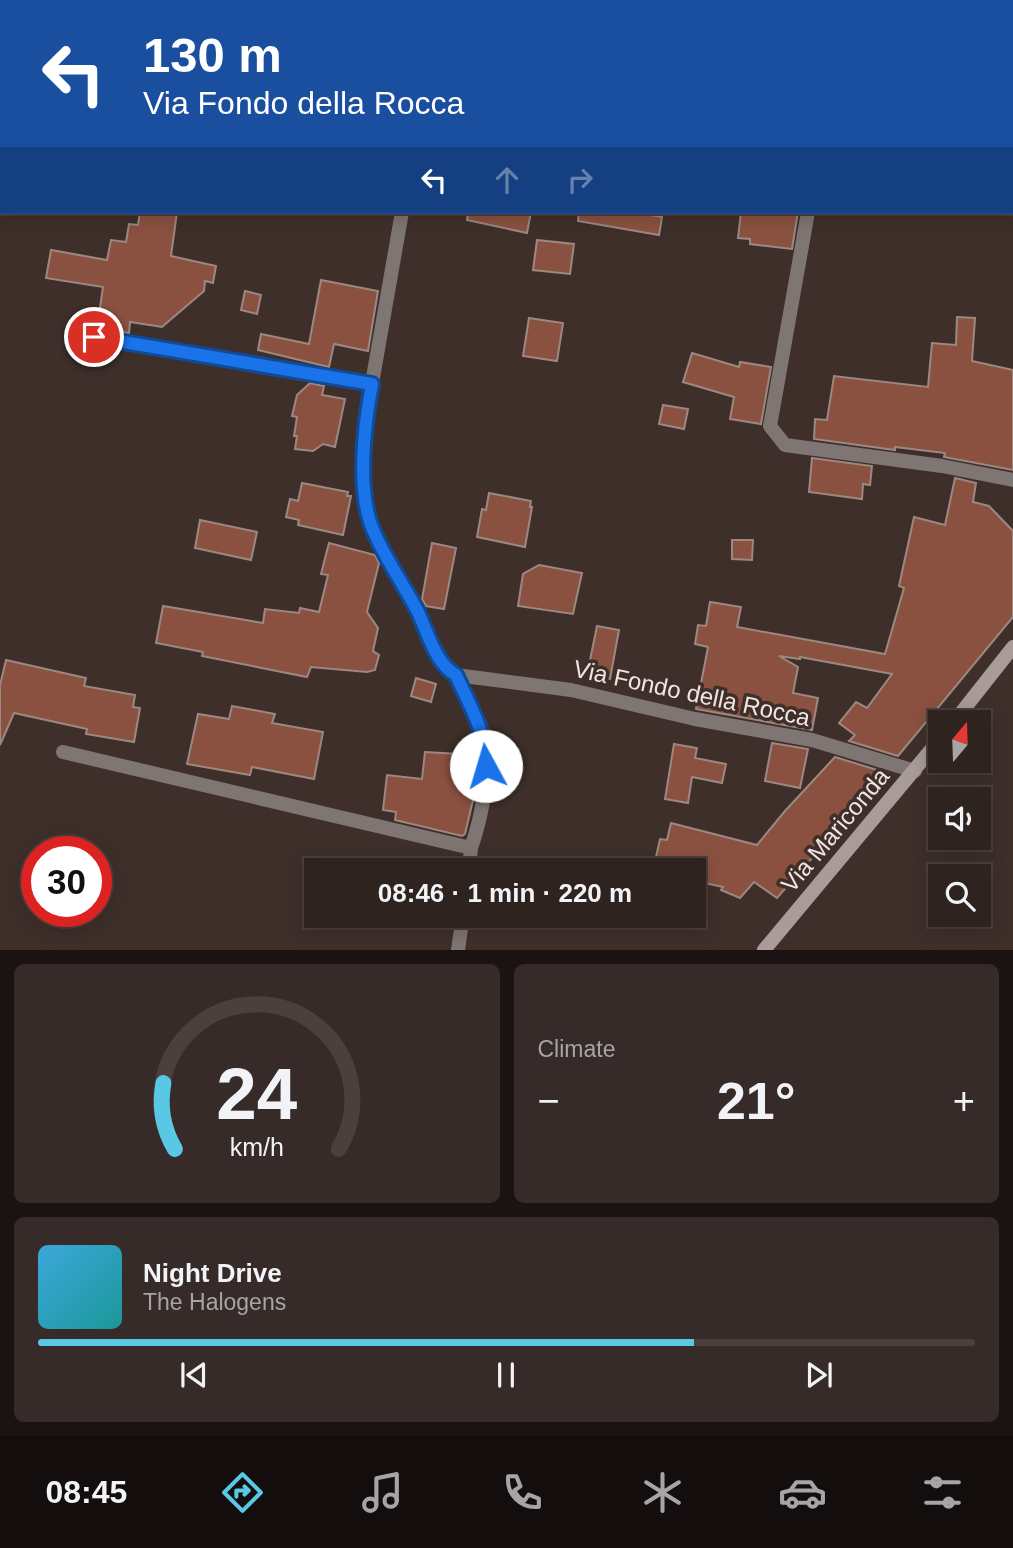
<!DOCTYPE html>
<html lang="en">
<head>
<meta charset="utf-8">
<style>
	:root { --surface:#2f2320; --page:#372b29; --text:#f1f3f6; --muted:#a7a4a5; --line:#4a403e; --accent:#59c8e4 }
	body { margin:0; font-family:Arial,sans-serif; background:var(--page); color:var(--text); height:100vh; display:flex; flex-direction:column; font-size:26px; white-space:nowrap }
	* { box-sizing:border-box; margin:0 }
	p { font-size:23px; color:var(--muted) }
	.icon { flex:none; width:38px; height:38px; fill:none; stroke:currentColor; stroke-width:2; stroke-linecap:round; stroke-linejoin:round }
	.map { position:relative; height:950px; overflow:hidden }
	.sheet { display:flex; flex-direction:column; gap:14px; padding:14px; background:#1a1312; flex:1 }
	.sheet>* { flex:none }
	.banner { position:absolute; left:0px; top:0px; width:1013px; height:214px; box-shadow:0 4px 18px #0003,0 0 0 2px var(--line); background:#1a4fa0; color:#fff; overflow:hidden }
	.needle { width:46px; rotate:19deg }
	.controls { position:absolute; left:928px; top:710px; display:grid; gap:14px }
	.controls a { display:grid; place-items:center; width:63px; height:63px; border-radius:0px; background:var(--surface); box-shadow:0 4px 18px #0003,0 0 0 2px var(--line); font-size:35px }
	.speed { position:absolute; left:21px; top:836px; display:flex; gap:14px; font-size:35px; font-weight:700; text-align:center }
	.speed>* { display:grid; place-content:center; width:91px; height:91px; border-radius:50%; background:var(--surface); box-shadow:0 4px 18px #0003,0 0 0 2px var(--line); line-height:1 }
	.speed .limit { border:10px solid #d22; background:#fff; color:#111 }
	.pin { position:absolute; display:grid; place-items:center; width:60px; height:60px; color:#fff; margin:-30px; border:4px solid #fff; border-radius:50%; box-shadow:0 2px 7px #0007 }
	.me { position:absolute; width:77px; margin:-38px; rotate:354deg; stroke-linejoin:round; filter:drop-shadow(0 0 5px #0008) }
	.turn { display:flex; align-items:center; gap:24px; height:147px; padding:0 28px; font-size:32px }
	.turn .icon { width:91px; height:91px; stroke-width:2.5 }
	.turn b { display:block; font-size:49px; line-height:60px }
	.lanes { display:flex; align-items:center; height:66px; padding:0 28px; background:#0003; justify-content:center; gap:35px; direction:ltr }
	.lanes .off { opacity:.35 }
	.big { font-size:52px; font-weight:700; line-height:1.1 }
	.sheet .widget { flex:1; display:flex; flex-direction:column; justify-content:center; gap:10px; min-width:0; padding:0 24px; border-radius:10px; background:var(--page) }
	.sheet .dial { align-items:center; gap:0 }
	.dial svg { height:182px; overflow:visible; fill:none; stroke:var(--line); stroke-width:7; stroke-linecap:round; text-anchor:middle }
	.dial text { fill:var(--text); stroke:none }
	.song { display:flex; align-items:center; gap:21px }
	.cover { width:84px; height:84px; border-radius:10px; background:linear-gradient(135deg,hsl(200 70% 55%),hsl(180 70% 35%)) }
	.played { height:7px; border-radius:4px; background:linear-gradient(90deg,var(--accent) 70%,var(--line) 70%) }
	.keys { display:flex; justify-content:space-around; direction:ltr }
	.heat { display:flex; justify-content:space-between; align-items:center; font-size:38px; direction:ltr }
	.sheet .tiles { flex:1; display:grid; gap:14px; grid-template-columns:1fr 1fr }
	.widget:last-child { grid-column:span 2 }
	.trip { position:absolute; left:304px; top:858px; width:402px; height:70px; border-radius:0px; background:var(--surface); box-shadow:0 4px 18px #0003,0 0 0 2px var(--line); font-weight:700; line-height:70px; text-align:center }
	.dock { display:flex; height:112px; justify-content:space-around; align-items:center; background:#130e0d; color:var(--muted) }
	.dock .icon { width:49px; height:49px }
	.dock .current { color:var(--accent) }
	.dock b { font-size:32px; color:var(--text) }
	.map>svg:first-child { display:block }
	.building { fill:#8b5140; stroke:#9c8882; stroke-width:2 }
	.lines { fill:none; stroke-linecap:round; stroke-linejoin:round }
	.street { stroke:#7f7673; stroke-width:14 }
	.secondary { stroke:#a99b97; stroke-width:14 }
	.route-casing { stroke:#114b97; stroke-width:18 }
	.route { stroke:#1a73e8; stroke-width:12 }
	.labels { text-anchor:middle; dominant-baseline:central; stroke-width:7; stroke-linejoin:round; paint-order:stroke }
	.street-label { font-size:24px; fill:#f0e5e2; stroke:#3f2f2a }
</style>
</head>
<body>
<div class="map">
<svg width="1013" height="950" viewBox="0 0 1013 950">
	<rect width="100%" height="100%" fill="#3f2f2a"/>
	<g class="building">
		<path d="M 140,212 L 177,212 L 171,256 L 216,266 L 213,283 L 205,281 L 204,291 L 162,327 L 130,322 L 129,333 L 97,328 L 103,287 L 46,278 L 51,250 L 107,260 L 111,240 L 126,242 L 129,224 L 138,225 Z"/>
		<path d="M 468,212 L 531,212 L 527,233 L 467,220 Z"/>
		<path d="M 579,212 L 644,212 L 644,214 L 662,217 L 659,235 L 578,221 Z"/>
		<path d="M 741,212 L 773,214 L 773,212 L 798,212 L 792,249 L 750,244 L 750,239 L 738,238 Z"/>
		<path d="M 537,240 L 574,244 L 570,274 L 533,270 Z"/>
		<path d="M 321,280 L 378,291 L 368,351 L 334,344 L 329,367 L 258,350 L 261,334 L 309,344 Z"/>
		<path d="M 245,291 L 261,295 L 257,314 L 241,310 Z"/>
		<path d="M 957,317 L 975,318 L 972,361 L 1013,370 L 1013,470 L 944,457 L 945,453 L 895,447 L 895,450 L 814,439 L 815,419 L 827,420 L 834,376 L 928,387 L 932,343 L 956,345 Z"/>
		<path d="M 529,318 L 563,323 L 557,361 L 523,356 Z"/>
		<path d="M 692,353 L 739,367 L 740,362 L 771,367 L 761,424 L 730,419 L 734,397 L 683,382 Z"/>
		<path d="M 310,383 L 324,386 L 322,395 L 345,399 L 335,447 L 323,444 L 313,451 L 295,449 L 297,436 L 294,436 L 297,417 L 292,416 L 297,395 Z"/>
		<path d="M 663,405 L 688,409 L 684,429 L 659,424 Z"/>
		<path d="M 812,458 L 872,466 L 870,485 L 863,484 L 862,499 L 809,492 Z"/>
		<path d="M 955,478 L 976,483 L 973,502 L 989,506 L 1013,531 L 1013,617 L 898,756 L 849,741 L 855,735 L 839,723 L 856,702 L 867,708 L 892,674 L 800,657 L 800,659 L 779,656 L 798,667 L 793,693 L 818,698 L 812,730 L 696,709 L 708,647 L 695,644 L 698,625 L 706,626 L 710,602 L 741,607 L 737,627 L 885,654 L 904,588 L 899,586 L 914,517 L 945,525 Z"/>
		<path d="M 302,483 L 348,492 L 347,496 L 351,496 L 343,535 L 298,525 L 299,520 L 286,517 L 290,499 L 298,501 Z"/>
		<path d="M 489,493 L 531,501 L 530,507 L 532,507 L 525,547 L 477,537 L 482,509 L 486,510 Z"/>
		<path d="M 200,520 L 257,532 L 251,560 L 195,548 Z"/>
		<path d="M 732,540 L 753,540 L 752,560 L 732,559 Z"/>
		<path d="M 329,543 L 375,555 L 379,563 L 367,612 L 378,628 L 373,651 L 379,655 L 375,670 L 367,672 L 311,667 L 307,677 L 202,656 L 203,652 L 156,643 L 163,606 L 263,623 L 265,609 L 299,613 L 300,608 L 319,612 L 328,575 L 321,574 Z"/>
		<path d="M 432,543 L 456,548 L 444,609 L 426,606 L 422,599 Z"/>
		<path d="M 539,565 L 582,573 L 573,614 L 518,606 L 523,574 Z"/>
		<path d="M 597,626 L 619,630 L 610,679 L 587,675 Z"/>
		<path d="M 6,660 L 86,678 L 84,686 L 135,695 L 133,707 L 140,708 L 134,742 L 86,734 L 87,729 L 14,713 L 0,745 L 0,685 Z"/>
		<path d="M 416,678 L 436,684 L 431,702 L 411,696 Z"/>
		<path d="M 232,706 L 275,714 L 272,723 L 323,732 L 314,779 L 252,767 L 250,775 L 187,764 L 198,714 L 229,719 Z"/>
		<path d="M 772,743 L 808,749 L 800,788 L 765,781 Z"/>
		<path d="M 674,744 L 697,748 L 695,758 L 726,764 L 722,783 L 692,777 L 688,803 L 665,799 Z"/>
		<path d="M 425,752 L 477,755 L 474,796 L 465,834 L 462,836 L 395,820 L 396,812 L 383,810 L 387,775 L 422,779 Z"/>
		<path d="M 835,757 L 887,773 L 777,898 L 754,882 L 740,898 L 721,890 L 723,887 L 695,881 L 695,870 L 653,870 L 660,839 L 667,840 L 671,823 L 757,845 L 785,811 Z"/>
	</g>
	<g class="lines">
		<g class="street">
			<path d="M 440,2 L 440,0"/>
			<path d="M 402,212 L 364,429 L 365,493 L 372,530 L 418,612 L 430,643 L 448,670 L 456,675 L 571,690 L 695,719 L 812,740 L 915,771"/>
			<path d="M 808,212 L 770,426 L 785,445 L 942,466 L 1013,480"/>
			<path d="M 94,337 L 372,384"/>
			<path d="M 456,675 C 465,695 483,723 486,745 C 490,776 481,819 471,848"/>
			<path d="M 63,752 L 471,848 L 469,870"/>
			<path d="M 458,950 L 463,915"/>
		</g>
		<g class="secondary">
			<path d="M 953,723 L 1013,647"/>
			<path d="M 764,950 L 940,739"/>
		</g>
	</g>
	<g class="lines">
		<g class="route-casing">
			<path id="route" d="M 94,337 L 372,384 C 364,426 356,493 374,532 C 386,560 404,585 418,612 C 428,633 435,663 456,675 C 470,706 486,731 486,766"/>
		</g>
		<use href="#route" class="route"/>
	</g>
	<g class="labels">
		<g class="street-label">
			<text transform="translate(692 693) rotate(12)">Via Fondo della Rocca</text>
			<text transform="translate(835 830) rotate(-50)">Via Mariconda</text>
		</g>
	</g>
</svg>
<div class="controls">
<a><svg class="needle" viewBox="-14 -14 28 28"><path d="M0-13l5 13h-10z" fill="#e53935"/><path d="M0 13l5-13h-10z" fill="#a7a4a5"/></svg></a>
<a><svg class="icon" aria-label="sound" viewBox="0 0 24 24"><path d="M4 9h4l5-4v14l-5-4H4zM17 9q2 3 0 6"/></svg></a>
<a><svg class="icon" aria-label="search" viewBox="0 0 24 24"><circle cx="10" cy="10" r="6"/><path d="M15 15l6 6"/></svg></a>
</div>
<div class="speed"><div class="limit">30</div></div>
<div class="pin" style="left:94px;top:337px;background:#d93025"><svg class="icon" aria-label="arrive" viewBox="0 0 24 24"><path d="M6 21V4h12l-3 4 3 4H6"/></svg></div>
<svg class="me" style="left:486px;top:766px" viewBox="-20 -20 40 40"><circle r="19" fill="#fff"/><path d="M0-13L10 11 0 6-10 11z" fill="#1a73e8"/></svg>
<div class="trip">08:46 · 1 min · 220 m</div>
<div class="banner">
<div class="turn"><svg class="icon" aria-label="left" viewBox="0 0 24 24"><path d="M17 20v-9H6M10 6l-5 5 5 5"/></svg><div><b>130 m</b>Via Fondo della Rocca</div></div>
<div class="lanes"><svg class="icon" aria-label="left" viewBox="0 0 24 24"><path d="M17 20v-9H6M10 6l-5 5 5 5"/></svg><svg class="icon off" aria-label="ahead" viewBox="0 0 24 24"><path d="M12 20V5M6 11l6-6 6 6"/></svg><svg class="icon off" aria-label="right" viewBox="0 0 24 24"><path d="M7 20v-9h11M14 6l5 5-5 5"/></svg></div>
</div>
</div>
<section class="sheet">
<div class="tiles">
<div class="widget dial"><svg viewBox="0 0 100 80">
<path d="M14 69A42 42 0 1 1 86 69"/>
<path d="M14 69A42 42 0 0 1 9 40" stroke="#59c8e4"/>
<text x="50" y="56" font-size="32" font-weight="700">24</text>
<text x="50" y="72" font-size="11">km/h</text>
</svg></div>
<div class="widget"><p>Climate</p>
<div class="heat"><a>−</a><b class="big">21°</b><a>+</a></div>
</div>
<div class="widget">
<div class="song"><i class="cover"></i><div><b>Night Drive</b><p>The Halogens</p></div></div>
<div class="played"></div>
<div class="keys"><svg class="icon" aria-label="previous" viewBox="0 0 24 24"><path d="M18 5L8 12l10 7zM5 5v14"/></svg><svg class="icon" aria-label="pause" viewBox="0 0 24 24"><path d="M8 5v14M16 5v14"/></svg><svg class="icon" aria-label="next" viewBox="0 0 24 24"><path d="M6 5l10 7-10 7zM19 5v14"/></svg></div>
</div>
</div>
</section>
<nav class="dock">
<b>08:45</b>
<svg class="icon current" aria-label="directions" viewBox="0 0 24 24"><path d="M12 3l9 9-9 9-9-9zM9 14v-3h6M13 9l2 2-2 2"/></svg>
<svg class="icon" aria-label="music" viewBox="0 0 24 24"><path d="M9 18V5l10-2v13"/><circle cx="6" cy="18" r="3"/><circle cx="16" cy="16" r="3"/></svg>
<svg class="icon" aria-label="phone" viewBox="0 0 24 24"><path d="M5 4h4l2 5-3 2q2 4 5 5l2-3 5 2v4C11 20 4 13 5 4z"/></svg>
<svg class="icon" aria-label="climate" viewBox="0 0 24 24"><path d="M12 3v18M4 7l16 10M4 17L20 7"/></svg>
<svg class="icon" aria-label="car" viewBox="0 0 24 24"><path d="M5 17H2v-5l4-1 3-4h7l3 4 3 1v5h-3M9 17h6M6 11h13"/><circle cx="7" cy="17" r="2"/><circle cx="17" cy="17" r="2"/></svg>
<svg class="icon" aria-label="filters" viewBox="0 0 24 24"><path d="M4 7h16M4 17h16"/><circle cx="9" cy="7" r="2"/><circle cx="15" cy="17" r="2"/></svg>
</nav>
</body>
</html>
